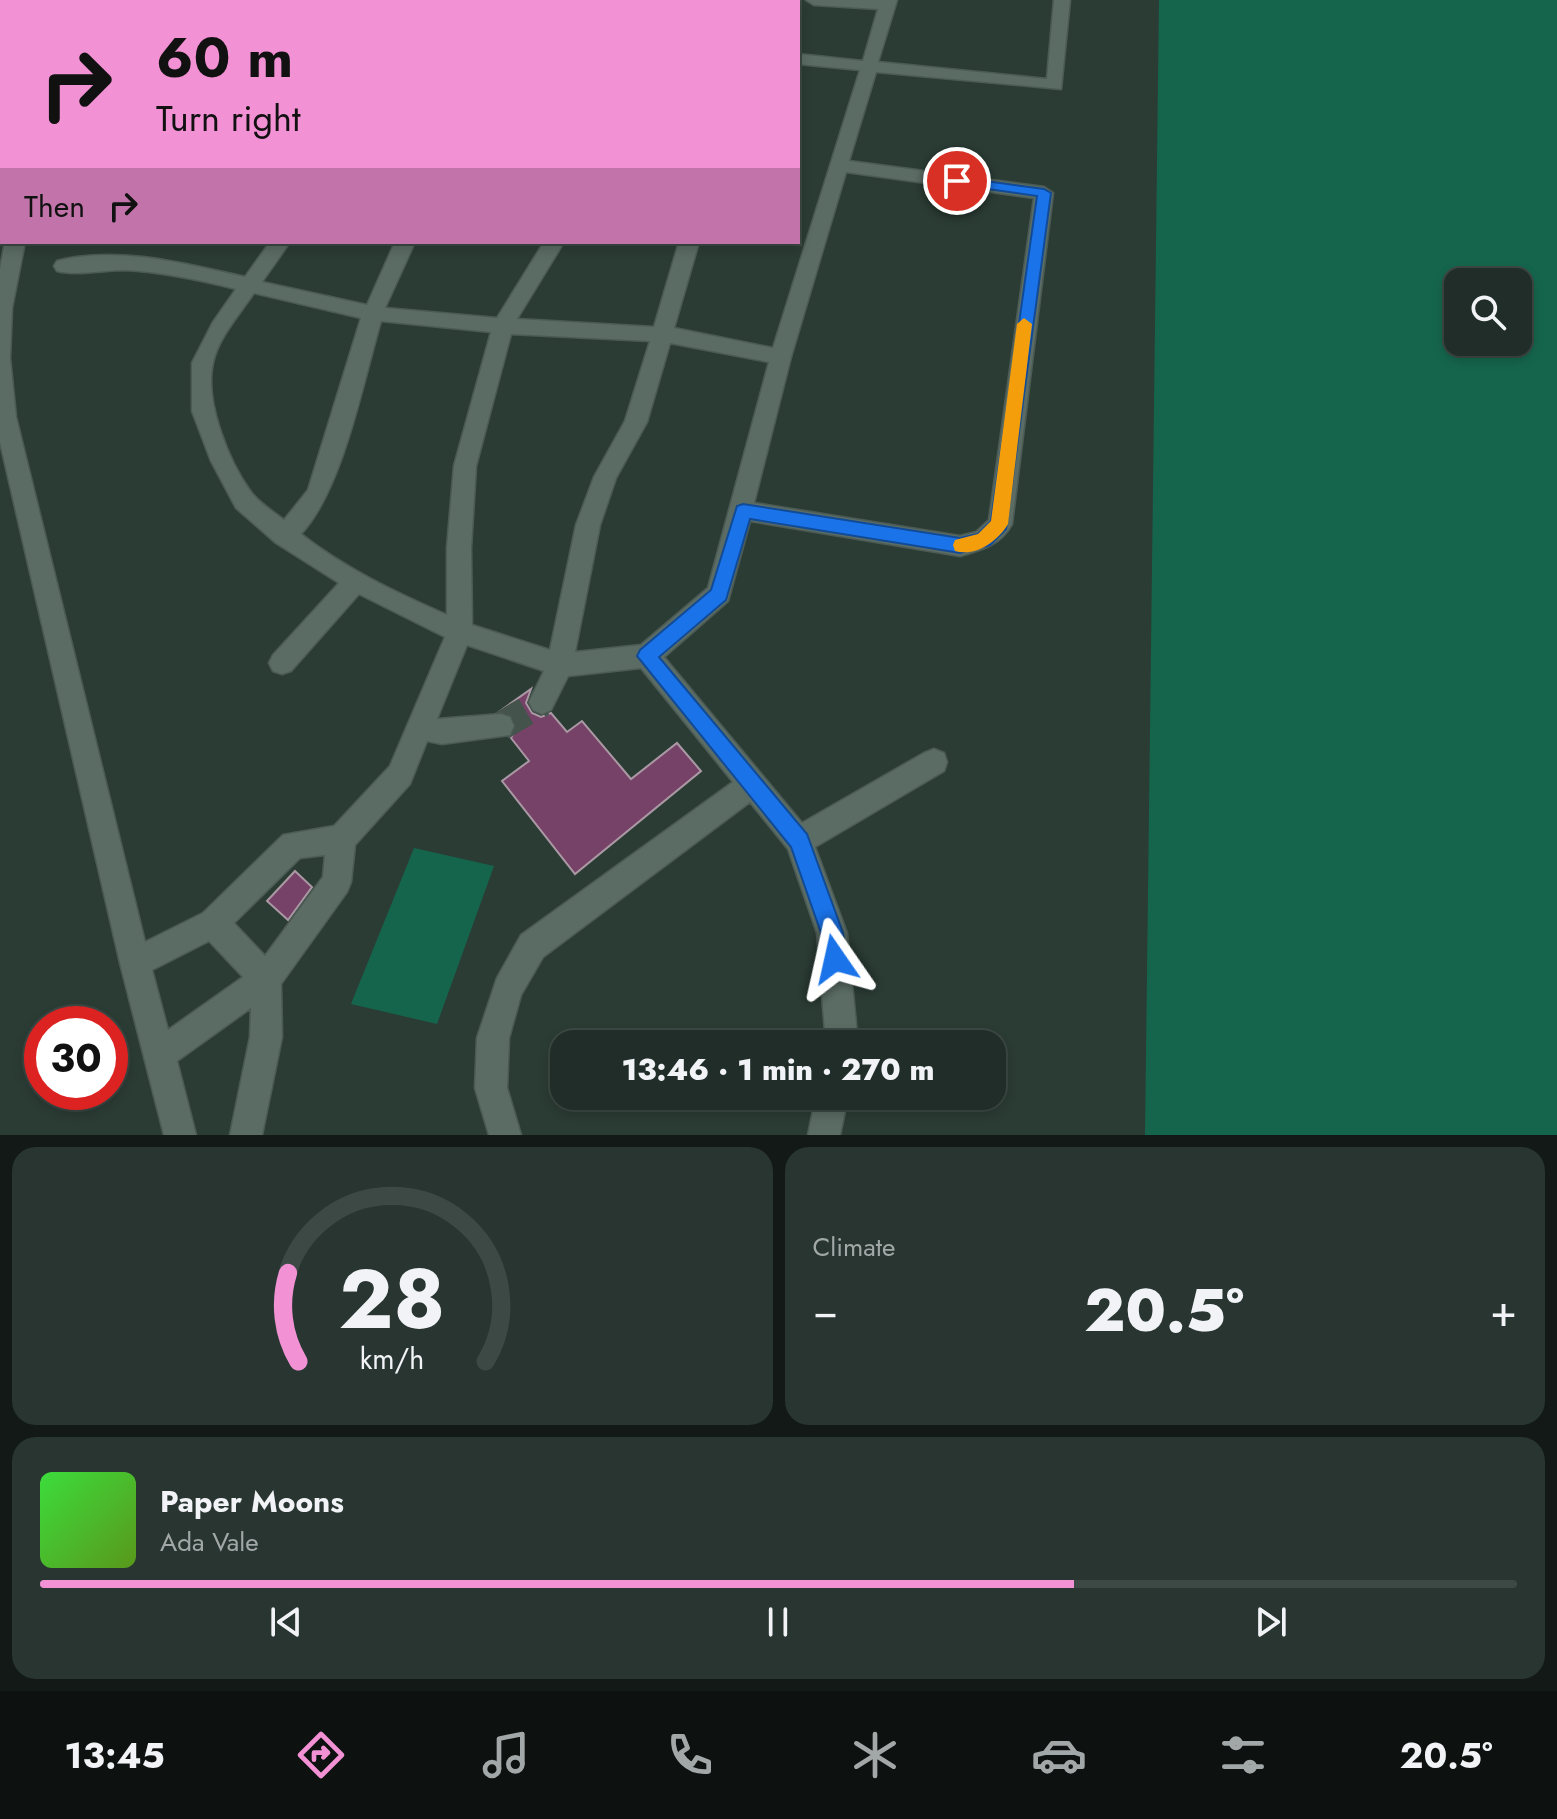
<!DOCTYPE html>
<html lang="en">
<head>
<meta charset="utf-8">
<style>
	:root { --surface:#202d28; --page:#283530; --text:#f1f3f6; --muted:#a2a8a8; --line:#3d4945; --accent:#f391d5 }
	body { margin:0; font-family:Jost,sans-serif; background:var(--page); color:var(--text); height:100vh; display:flex; flex-direction:column; font-size:30px; white-space:nowrap }
	* { box-sizing:border-box; margin:0 }
	p { font-size:26px; color:var(--muted) }
	.icon { flex:none; width:44px; height:44px; fill:none; stroke:currentColor; stroke-width:2; stroke-linecap:round; stroke-linejoin:round }
	.map { position:relative; height:1135px; overflow:hidden }
	.sheet { display:flex; flex-direction:column; gap:12px; padding:12px; background:#121916; flex:1 }
	.sheet>* { flex:none }
	.banner { position:absolute; left:0px; top:0px; width:800px; height:244px; box-shadow:0 4px 12px #0003,0 0 0 2px var(--line); background:#f391d5; color:#111; overflow:hidden }
	.fabs { position:absolute; left:1444px; top:268px; display:grid; gap:16px }
	.fabs a { display:grid; place-items:center; width:88px; height:88px; border-radius:16px; background:var(--surface); box-shadow:0 4px 12px #0003,0 0 0 2px var(--line); font-size:40px }
	.speed { position:absolute; left:24px; top:1006px; display:flex; gap:16px; font-size:40px; font-weight:700; text-align:center }
	.speed>* { display:grid; place-content:center; width:104px; height:104px; border-radius:50%; background:var(--surface); box-shadow:0 4px 12px #0003,0 0 0 2px var(--line); line-height:1 }
	.speed .limit { border:12px solid #d22; background:#fff; color:#111 }
	.pin { position:absolute; display:grid; place-items:center; width:68px; height:68px; color:#fff; margin:-34px; border:4px solid #fff; border-radius:50%; box-shadow:0 2px 8px #0007 }
	.me { position:absolute; width:88px; margin:-44px; rotate:349deg; stroke-linejoin:round; filter:drop-shadow(0 0 6px #0008) }
	.turn { display:flex; align-items:center; gap:28px; height:168px; padding:0 24px; font-size:36px }
	.turn .icon { width:104px; height:104px; stroke-width:2.5 }
	.turn b { display:block; font-size:56px; line-height:68px }
	.then { display:flex; align-items:center; height:76px; padding:0 24px; background:#0003; gap:16px; font-size:30px }
	.big { font-size:60px; font-weight:800; line-height:1.1 }
	.sheet .tile { flex:1; display:flex; flex-direction:column; justify-content:center; gap:12px; min-width:0; padding:0 28px; border-radius:24px; background:var(--page) }
	.sheet .dial { align-items:center; gap:0 }
	.dial svg { height:208px; overflow:visible; fill:none; stroke:var(--line); stroke-width:7; stroke-linecap:round; text-anchor:middle }
	.dial text { fill:var(--text); stroke:none }
	.song { display:flex; align-items:center; gap:24px }
	.cover { width:96px; height:96px; border-radius:12px; background:linear-gradient(135deg,hsl(120 70% 55%),hsl(90 70% 35%)) }
	.played { height:8px; border-radius:4px; background:linear-gradient(90deg,var(--accent) 70%,var(--line) 70%) }
	.keys { display:flex; justify-content:space-around; direction:ltr }
	.heat { display:flex; justify-content:space-between; align-items:center; font-size:44px; direction:ltr }
	.sheet .tiles { flex:1; display:grid; gap:12px; grid-template-columns:1fr 1fr }
	.tile:last-child { grid-column:span 2 }
	.trip { position:absolute; left:550px; top:1030px; width:456px; height:80px; border-radius:24px; background:var(--surface); box-shadow:0 4px 12px #0003,0 0 0 2px var(--line); font-weight:800; line-height:80px; text-align:center }
	.dock { display:flex; height:128px; justify-content:space-around; align-items:center; background:#0d1210; color:var(--muted) }
	.dock .icon { width:56px; height:56px }
	.dock .active { color:var(--accent) }
	.dock b { font-size:36px; color:var(--text) }
	.map>svg:first-child { display:block }
	.green { fill:#15654c; fill-rule:evenodd }
	.building { fill:#774267; stroke:#aa99a4; stroke-width:2 }
	.lines { fill:none; stroke-linecap:round; stroke-linejoin:round }
	.minor-tunnel { stroke:#44544d; stroke-width:29; stroke-dasharray:29 14; stroke-linecap:butt }
	.minor-casing { stroke:#4c5a54; stroke-width:3 }
	.minor { fill:#5a6c64; fill-rule:evenodd }
	.route { fill:#1a73e8; stroke:#114b97; stroke-width:2 }
	.slow { fill:#f59e0b }
</style>
</head>
<body>
<div class="map">
<svg width="1557" height="1135" viewBox="0 0 1557 1135">
	<rect width="100%" height="100%" fill="#2b3c35"/>
	<g class="green">
		<path d="M 1159,0 L 1557,0 L 1557,1135 L 1145,1135 ZM 1518,282 L 1518,342 L 1458,342 L 1458,282 Z"/>
		<path d="M 414,848 L 494,866 L 437,1024 L 351,1004 Z"/>
	</g>
	<g class="building">
		<path d="M 531,689 L 526,703 L 532,713 L 541,717 L 551,713 L 567,732 L 582,721 L 631,779 L 677,743 L 701,771 L 575,874 L 502,781 L 529,761 L 511,738 L 517,727 L 513,716 L 500,711 Z"/>
		<path d="M 295,871 L 312,887 L 288,920 L 267,901 Z"/>
	</g>
	<g class="lines">
		<path class="minor-tunnel" d="M 501,726 L 542,702"/>
		<g class="minor-casing">
			<g id="minor">
				<path d="M 280,0 L 296,0 L 279,2 Z"/>
				<path d="M 806,0 L 897,0 L 878,62 L 1047,79 L 1054,0 L 1070,0 L 1061,89 L 876,72 L 849,161 L 1044,187 L 1053,193 L 1012,524 C 1001,545 981,550 960,556 L 750,521 L 728,601 L 664,657 L 802,823 L 924,753 L 934,749 L 944,753 L 947,762 L 944,771 L 815,847 L 847,933 L 858,1044 L 826,1044 L 817,933 L 788,849 L 750,802 L 543,957 L 521,995 L 509,1038 L 507,1088 L 521,1135 L 489,1135 L 475,1088 L 477,1038 L 497,978 L 521,935 L 733,782 L 641,668 L 568,676 L 551,710 L 542,714 L 533,710 L 529,702 L 544,671 L 467,645 L 437,719 L 501,714 L 510,717 L 514,726 L 510,735 L 442,744 L 427,741 L 410,784 L 355,845 L 351,882 L 347,892 L 281,984 L 282,1037 L 262,1135 L 230,1135 L 250,1037 L 251,1008 L 177,1061 L 196,1135 L 164,1135 L 120,963 L 0,442 L 0,269 L 5,242 L 25,242 L 12,308 L 10,358 L 16,417 L 145,942 L 203,913 L 283,835 L 334,826 L 390,766 L 445,637 L 359,594 L 291,671 L 282,674 L 273,671 L 269,663 L 273,655 L 339,583 L 276,543 L 236,508 L 211,461 L 192,411 L 192,363 L 213,322 L 236,289 C 200,280 163,272 125,270 C 104,270 77,276 57,271 L 54,266 L 57,261 C 116,245 187,264 245,277 L 270,242 L 290,242 L 262,282 L 367,305 L 395,242 L 415,242 L 385,308 L 497,318 L 544,242 L 564,242 L 517,319 L 654,327 L 679,242 L 699,242 L 674,328 L 773,348 L 860,70 L 798,64 L 798,54 L 863,61 L 878,9 L 814,5 ZM 846,172 L 1034,198 L 989,520 L 976,532 L 960,536 L 754,503 L 791,357 ZM 254,293 L 361,318 L 308,490 L 284,520 C 274,512 259,503 251,492 C 229,462 204,401 213,363 C 218,338 240,314 254,293 ZM 381,321 L 491,332 L 454,466 L 447,548 L 447,615 C 397,593 344,568 301,534 C 343,489 363,382 381,321 ZM 511,334 L 650,341 L 625,421 L 594,477 L 576,525 L 550,650 L 472,625 L 471,548 L 476,466 ZM 670,343 L 769,362 L 708,588 L 641,645 L 575,652 L 600,525 L 616,478 L 647,422 ZM 325,855 L 323,877 L 265,956 L 234,923 L 300,858 ZM 209,941 L 243,977 L 168,1030 L 152,970 Z"/>
				<path d="M 0,107 L 2,107 L 0,120 Z"/>
				<path d="M 2,155 L 2,168 L 0,169 L 0,156 Z"/>
				<path d="M 816,1096 L 848,1096 L 840,1135 L 808,1135 Z"/>
			</g>
		</g>
		<use href="#minor" class="minor"/>
	</g>
	<path class="route" d="M 957,177 L 1044,189 L 1051,193 L 1006,529 L 990,545 L 960,553 L 750,519 L 726,600 L 659,657 L 807,834 L 843,933 L 846,959 L 843,967 L 835,970 L 827,967 L 821,933 L 791,847 L 637,656 L 640,650 L 711,590 L 737,506 L 743,504 L 960,538 L 978,534 L 991,521 L 1037,196 L 952,184 L 950,181 Z"/>
	<path class="slow" d="M 1024,318 L 1032,324 L 1008,524 C 998,541 976,557 955,551 L 953,545 L 955,540 L 978,534 L 991,521 L 1017,324 Z"/>
</svg>
<div class="fabs">
<a><svg class="icon" aria-label="search" viewBox="0 0 24 24"><circle cx="10" cy="10" r="6"/><path d="M15 15l6 6"/></svg></a>
</div>
<div class="speed"><div class="limit">30</div></div>
<div class="pin" style="left:957px;top:181px;background:#d93025"><svg class="icon" aria-label="arrive" viewBox="0 0 24 24"><path d="M6 21V4h12l-3 4 3 4H6"/></svg></div>
<svg class="me" style="left:835px;top:959px" viewBox="-20 -20 40 40"><path d="M0-17L14 15 0 8-14 15z" fill="#1a73e8" stroke="#fff" stroke-width="4"/></svg>
<div class="trip">13:46 · 1 min · 270 m</div>
<div class="banner">
<div class="turn"><svg class="icon" aria-label="right" viewBox="0 0 24 24"><path d="M7 20v-9h11M14 6l5 5-5 5"/></svg><div><b>60 m</b>Turn right</div></div>
<div class="then">Then<svg class="icon" aria-label="right" viewBox="0 0 24 24"><path d="M7 20v-9h11M14 6l5 5-5 5"/></svg></div>
</div>
</div>
<section class="sheet">
<div class="tiles">
<div class="tile dial"><svg viewBox="0 0 100 80">
<path d="M14 69A42 42 0 1 1 86 69"/>
<path d="M14 69A42 42 0 0 1 10 35" stroke="#f391d5"/>
<text x="50" y="56" font-size="32" font-weight="700">28</text>
<text x="50" y="72" font-size="11">km/h</text>
</svg></div>
<div class="tile"><p>Climate</p>
<div class="heat"><a>−</a><b class="big">20.5°</b><a>+</a></div>
</div>
<div class="tile">
<div class="song"><i class="cover"></i><div><b>Paper Moons</b><p>Ada Vale</p></div></div>
<div class="played"></div>
<div class="keys"><svg class="icon" aria-label="previous" viewBox="0 0 24 24"><path d="M18 5L8 12l10 7zM5 5v14"/></svg><svg class="icon" aria-label="pause" viewBox="0 0 24 24"><path d="M8 5v14M16 5v14"/></svg><svg class="icon" aria-label="next" viewBox="0 0 24 24"><path d="M6 5l10 7-10 7zM19 5v14"/></svg></div>
</div>
</div>
</section>
<nav class="dock">
<b>13:45</b>
<svg class="icon active" aria-label="directions" viewBox="0 0 24 24"><path d="M12 3l9 9-9 9-9-9zM9 14v-3h6M13 9l2 2-2 2"/></svg>
<svg class="icon" aria-label="music" viewBox="0 0 24 24"><path d="M9 18V5l10-2v13"/><circle cx="6" cy="18" r="3"/><circle cx="16" cy="16" r="3"/></svg>
<svg class="icon" aria-label="phone" viewBox="0 0 24 24"><path d="M5 4h4l2 5-3 2q2 4 5 5l2-3 5 2v4C11 20 4 13 5 4z"/></svg>
<svg class="icon" aria-label="climate" viewBox="0 0 24 24"><path d="M12 3v18M4 7l16 10M4 17L20 7"/></svg>
<svg class="icon" aria-label="car" viewBox="0 0 24 24"><path d="M5 17H2v-5l4-1 3-4h7l3 4 3 1v5h-3M9 17h6M6 11h13"/><circle cx="7" cy="17" r="2"/><circle cx="17" cy="17" r="2"/></svg>
<svg class="icon" aria-label="filters" viewBox="0 0 24 24"><path d="M4 7h16M4 17h16"/><circle cx="9" cy="7" r="2"/><circle cx="15" cy="17" r="2"/></svg>
<b>20.5°</b>
</nav>
</body>
</html>
